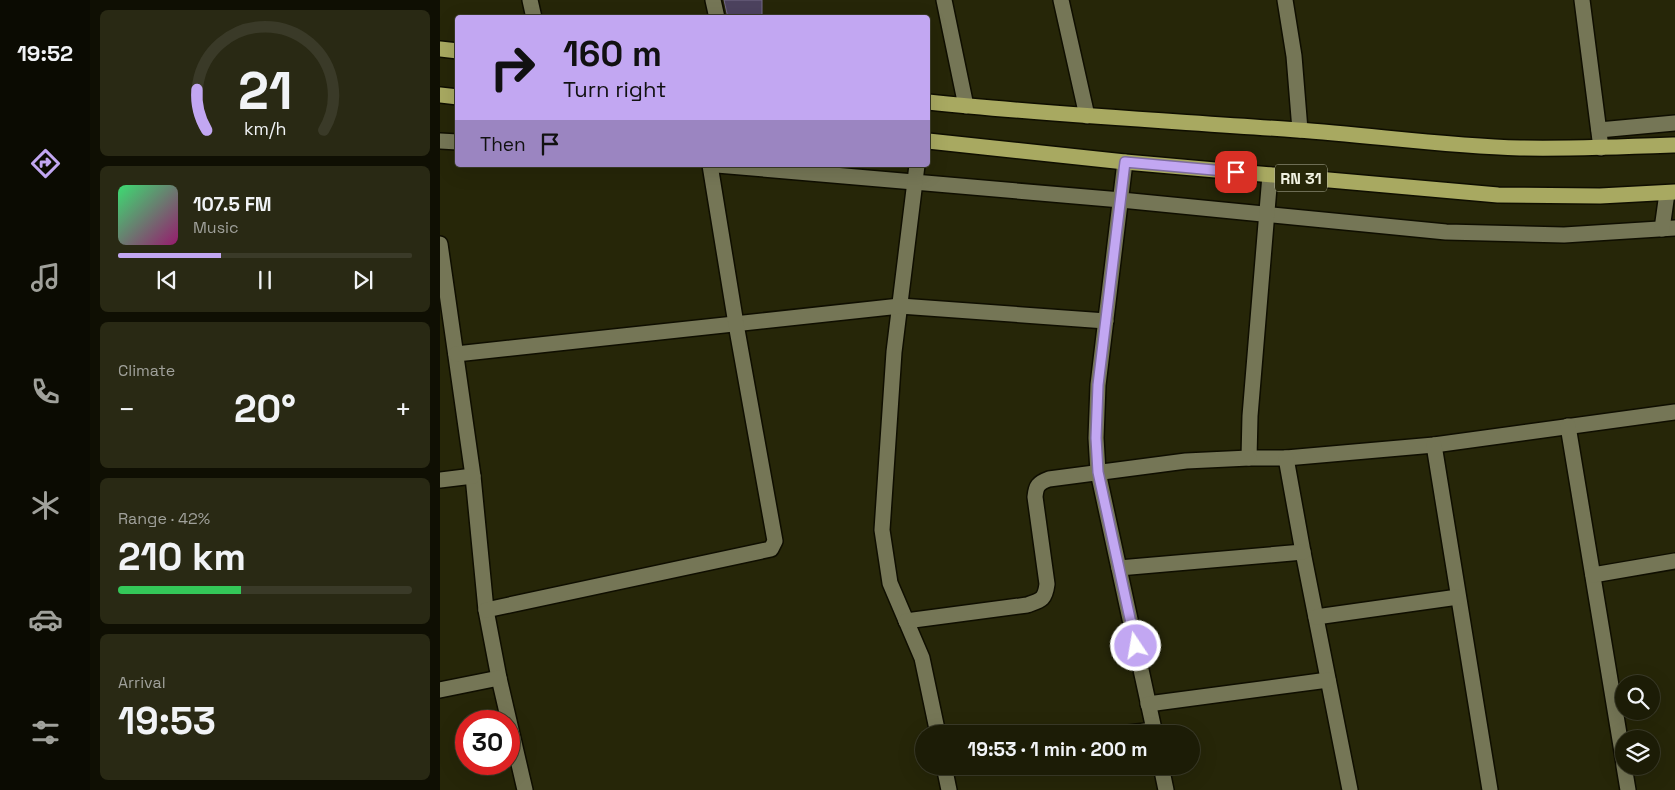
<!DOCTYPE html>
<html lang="en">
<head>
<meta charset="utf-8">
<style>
	:root { --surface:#1c1c06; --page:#292914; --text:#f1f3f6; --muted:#a0a19b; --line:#3a3a28; --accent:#c2a7f2 }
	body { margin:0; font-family:"Space Grotesk",sans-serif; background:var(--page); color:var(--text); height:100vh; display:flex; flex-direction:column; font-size:19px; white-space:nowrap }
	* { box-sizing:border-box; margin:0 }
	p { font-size:16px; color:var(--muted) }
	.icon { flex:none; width:28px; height:28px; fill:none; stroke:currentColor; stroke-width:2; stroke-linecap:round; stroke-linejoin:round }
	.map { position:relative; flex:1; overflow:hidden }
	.sheet { display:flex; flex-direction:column; gap:10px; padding:10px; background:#0f0f03; width:350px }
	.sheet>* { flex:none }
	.hud { position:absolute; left:15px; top:15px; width:475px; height:152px; border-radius:5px; box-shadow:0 5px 20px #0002,0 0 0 1px var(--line); background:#c2a7f2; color:#111; overflow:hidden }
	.buttons { position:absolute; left:1175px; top:675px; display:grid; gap:10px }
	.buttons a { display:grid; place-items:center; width:45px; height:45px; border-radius:50%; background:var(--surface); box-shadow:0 5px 20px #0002,0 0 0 1px var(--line); font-size:25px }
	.speed { position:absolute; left:15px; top:710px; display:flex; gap:10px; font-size:25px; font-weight:700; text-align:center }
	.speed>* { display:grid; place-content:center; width:65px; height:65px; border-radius:50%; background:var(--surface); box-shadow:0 5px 20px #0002,0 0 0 1px var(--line); line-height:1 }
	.speed .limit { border:8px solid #d22; background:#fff; color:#111 }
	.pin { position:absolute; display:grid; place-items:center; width:42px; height:42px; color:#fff; margin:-21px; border-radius:10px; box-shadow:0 2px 8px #0006 }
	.me { position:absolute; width:55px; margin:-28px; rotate:348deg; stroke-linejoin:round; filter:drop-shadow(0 0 4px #0008) }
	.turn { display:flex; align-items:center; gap:18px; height:105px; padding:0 25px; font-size:22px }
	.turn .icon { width:65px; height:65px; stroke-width:2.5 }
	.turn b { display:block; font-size:35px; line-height:42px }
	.then { display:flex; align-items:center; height:48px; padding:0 25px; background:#0003; gap:10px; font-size:19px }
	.big { font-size:38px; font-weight:700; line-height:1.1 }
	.sheet .widget { flex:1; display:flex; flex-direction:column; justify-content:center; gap:8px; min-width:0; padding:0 18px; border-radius:8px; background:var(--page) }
	.sheet .dial { align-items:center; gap:0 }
	.dial svg { height:130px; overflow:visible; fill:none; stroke:var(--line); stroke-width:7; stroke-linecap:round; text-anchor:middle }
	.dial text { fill:var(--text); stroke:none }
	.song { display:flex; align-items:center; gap:15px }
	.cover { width:60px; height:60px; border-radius:8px; background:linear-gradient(135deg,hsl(140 70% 55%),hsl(320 70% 35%)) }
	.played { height:5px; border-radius:2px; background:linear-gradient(90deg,var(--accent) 35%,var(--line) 35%) }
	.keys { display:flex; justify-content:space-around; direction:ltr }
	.heat { display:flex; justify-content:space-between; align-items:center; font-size:28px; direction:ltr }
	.charge { height:8px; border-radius:4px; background:linear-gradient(90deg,#34c759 42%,var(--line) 0) }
	.trip { position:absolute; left:475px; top:725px; width:285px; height:50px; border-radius:25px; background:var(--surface); box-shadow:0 5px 20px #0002,0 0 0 1px var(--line); font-weight:700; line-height:50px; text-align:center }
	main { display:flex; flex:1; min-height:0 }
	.dock { display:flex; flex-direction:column; width:90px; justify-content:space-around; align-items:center; background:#0b0b02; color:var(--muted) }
	.dock .icon { width:35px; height:35px }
	.dock .current { color:var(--accent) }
	.dock b { font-size:22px; color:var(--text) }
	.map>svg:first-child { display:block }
	.building { fill:#4c425e; stroke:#736986 }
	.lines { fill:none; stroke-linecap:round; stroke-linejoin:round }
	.street-casing { stroke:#0f0e00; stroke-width:18 }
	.highway-casing { stroke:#0f0e00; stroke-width:18 }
	.street { stroke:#757656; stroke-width:15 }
	.highway { stroke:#a8a961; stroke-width:15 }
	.route-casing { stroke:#7e6d9d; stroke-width:12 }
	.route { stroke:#c2a7f2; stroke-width:9 }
	.labels { text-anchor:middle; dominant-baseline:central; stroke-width:5; stroke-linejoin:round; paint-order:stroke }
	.shield { fill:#262608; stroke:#b4b5a0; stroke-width:1 }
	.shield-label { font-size:16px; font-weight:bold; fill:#f1f2e1 }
</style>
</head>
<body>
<main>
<nav class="dock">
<b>19:52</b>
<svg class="icon current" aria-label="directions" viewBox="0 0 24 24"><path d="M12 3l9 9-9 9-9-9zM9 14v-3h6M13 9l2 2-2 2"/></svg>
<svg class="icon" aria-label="music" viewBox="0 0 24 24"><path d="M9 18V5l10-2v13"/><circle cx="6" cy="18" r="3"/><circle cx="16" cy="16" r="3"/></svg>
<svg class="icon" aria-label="phone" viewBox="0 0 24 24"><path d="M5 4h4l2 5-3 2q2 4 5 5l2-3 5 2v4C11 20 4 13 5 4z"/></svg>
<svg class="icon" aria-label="climate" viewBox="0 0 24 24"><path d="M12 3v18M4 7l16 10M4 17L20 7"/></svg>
<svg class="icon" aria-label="car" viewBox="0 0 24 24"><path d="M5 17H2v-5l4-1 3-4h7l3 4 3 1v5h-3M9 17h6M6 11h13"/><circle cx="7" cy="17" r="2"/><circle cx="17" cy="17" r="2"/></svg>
<svg class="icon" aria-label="filters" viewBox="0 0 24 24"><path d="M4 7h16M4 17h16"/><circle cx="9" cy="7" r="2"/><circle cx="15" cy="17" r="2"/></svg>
</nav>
<section class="sheet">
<div class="widget dial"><svg viewBox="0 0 100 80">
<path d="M14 69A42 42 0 1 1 86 69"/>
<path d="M14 69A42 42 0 0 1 8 44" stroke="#c2a7f2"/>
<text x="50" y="56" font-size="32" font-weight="700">21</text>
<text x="50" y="72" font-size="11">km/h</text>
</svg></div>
<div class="widget">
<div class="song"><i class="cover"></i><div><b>107.5 FM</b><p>Music</p></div></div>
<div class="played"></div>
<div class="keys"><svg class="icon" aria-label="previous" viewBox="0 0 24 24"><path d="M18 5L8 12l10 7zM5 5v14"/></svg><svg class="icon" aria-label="pause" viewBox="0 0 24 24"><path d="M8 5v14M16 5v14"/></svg><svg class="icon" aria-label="next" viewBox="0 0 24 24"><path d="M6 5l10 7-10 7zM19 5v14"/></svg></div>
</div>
<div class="widget"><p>Climate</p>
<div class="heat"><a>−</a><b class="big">20°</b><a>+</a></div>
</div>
<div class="widget"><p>Range · 42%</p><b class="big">210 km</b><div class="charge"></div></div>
<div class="widget"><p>Arrival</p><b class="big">19:53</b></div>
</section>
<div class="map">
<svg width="1235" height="790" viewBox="0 0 1235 790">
	<rect width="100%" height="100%" fill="#262608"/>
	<path class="building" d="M 284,0 L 322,0 L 322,16 L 288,18 Z"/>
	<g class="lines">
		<g class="street-casing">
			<g id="street">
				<path d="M 90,0 L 94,18"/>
				<path d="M 273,0 L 277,18"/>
				<path d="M 504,0 L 526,106"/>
				<path d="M 621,0 L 647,116"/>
				<path d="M 845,0 L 854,56 L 860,130"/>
				<path d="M 1142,0 L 1161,148"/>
				<path d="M 1159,130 L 1235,123"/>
				<path d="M 0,141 L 18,142"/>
				<path d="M 685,162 L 658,385 L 656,438 L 658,472 L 715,734"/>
				<path d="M 277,165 L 681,200 L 1006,232 L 1124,235 L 1235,228"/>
				<path d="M 477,165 L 454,352 L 442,530 L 450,583 L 482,658 L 498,734"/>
				<path d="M 830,175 L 810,416 L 809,458 L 846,458 L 994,445 L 1235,412"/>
				<path d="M 1222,229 L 1227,193"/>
				<path d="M 0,244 L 33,476 L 46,610 L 59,678 L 85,790"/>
				<path d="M 16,354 L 460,306 L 666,321"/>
				<path d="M 1128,426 L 1184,764"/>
				<path d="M 994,445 L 1050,790"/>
				<path d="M 846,458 L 863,552 L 910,790"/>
				<path d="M 0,480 L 33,476"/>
				<path d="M 679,568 L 863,552"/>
				<path d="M 1153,575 L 1235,561"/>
				<path d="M 46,610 L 331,549 L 335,541 L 296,324 L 270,165"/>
				<path d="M 876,617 L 1018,597"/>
				<path d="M 466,621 L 587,605 C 601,600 605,600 607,584 L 595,497 C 596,486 598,483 609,479 L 746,461 L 809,458"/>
				<path d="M 0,690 L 59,678"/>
				<path d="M 708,704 L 888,680"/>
				<path d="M 680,734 L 714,730"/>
				<path d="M 504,766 L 509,790"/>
				<path d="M 721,766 L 726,790"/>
				<path d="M 1184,766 L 1188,790"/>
			</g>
		</g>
		<g class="highway-casing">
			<g id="highway">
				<path d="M 0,49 L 18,51"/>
				<path d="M 0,95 L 18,97"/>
				<path d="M 488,102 C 611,115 734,121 857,130 C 931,135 1005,146 1080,148 C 1132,149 1183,147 1235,145"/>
				<path d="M 488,141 L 685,162 L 1058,195 L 1160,196 L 1235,192"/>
			</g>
		</g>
		<use href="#street" class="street"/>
		<use href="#highway" class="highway"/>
	</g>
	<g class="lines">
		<g class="route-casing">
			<path id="route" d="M 696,646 L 658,472 L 656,438 L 658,385 L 685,162 L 796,172"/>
		</g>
		<use href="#route" class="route"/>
	</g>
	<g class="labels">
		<rect class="shield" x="835" y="164.5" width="52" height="27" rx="4"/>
		<g class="shield-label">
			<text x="861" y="178">RN 31</text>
		</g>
	</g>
</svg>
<div class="buttons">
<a><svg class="icon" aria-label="search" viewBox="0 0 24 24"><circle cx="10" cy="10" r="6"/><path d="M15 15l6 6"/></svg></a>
<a><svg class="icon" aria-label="layers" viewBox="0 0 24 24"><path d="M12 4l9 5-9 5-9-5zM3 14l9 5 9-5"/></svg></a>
</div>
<div class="speed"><div class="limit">30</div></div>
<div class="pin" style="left:796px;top:172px;background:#d93025"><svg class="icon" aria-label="arrive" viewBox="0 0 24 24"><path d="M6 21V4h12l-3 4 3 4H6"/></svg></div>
<svg class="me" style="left:696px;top:646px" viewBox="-20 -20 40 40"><circle r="17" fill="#c2a7f2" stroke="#fff" stroke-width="3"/><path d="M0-11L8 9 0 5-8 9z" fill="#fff"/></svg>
<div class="trip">19:53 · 1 min · 200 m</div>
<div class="hud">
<div class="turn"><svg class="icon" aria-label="right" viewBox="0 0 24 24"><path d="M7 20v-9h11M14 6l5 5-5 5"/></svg><div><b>160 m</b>Turn right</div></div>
<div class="then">Then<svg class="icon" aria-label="arrive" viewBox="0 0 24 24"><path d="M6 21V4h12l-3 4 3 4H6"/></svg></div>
</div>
</div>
</main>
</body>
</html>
